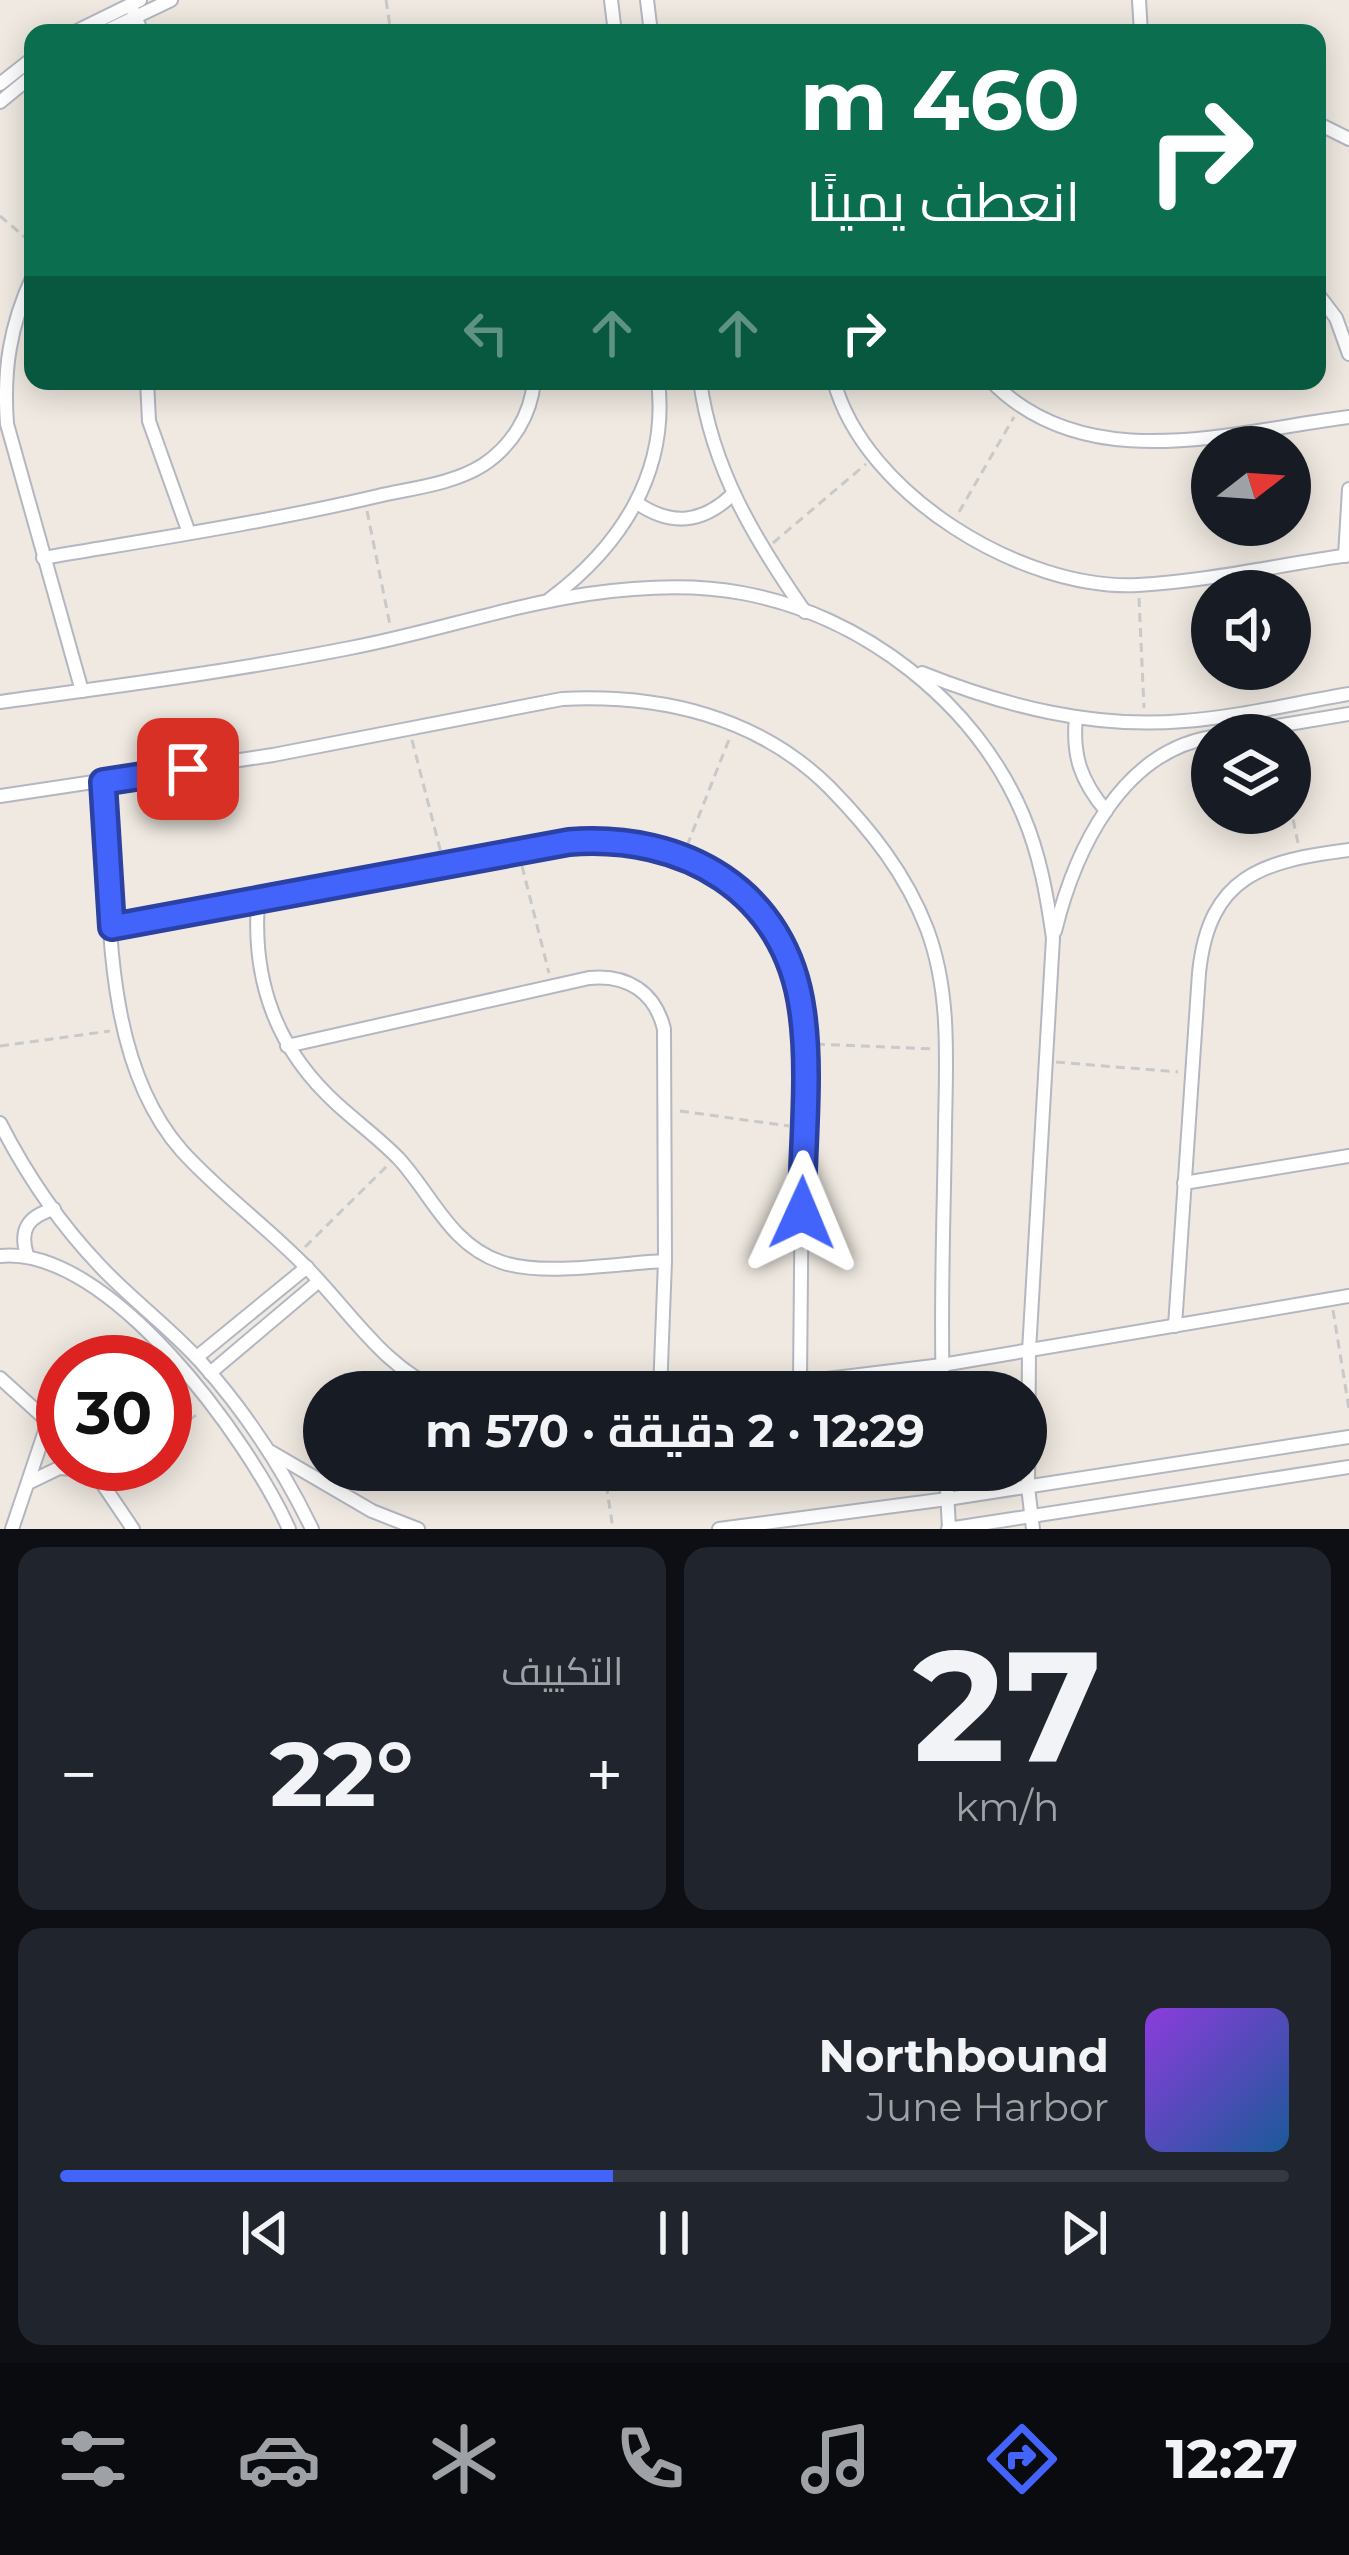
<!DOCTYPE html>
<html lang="ar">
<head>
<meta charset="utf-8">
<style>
	:root { --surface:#171b24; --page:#20242c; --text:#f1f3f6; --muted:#9ea1a6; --line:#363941; --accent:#4264fb }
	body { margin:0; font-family:Montserrat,Cairo,sans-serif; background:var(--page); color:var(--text); direction:rtl; height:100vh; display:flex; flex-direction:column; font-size:45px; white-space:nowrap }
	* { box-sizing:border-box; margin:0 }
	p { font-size:39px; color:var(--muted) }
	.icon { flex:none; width:66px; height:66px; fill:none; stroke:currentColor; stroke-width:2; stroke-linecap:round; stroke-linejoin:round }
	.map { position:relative; height:1529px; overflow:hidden; direction:ltr }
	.drawer { display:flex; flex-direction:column; gap:18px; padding:18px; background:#0d0f14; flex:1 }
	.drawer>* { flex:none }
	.banner { position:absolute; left:24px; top:24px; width:1302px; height:366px; border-radius:24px; box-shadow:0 6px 30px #0003; direction:rtl; background:#0b6e4f; color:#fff; overflow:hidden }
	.needle { width:78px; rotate:73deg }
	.controls { position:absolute; left:1191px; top:426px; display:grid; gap:24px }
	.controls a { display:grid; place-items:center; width:120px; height:120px; border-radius:50%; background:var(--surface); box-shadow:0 6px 30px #0003; font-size:60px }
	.speed { position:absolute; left:36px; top:1335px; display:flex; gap:24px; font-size:60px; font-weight:700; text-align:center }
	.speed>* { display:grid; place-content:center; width:156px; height:156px; border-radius:50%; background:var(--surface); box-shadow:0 6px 30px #0003; line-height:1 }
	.speed .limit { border:18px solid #d22; background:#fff; color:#111 }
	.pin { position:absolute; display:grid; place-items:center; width:102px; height:102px; color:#fff; margin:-51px; border-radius:24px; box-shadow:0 6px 18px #0006 }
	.me { position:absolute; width:132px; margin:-66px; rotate:1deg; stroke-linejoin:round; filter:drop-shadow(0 0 9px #0008) }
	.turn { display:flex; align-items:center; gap:42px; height:252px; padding:0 48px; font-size:54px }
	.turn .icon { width:156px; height:156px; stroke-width:2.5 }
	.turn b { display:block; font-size:84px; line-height:102px }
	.lanes { display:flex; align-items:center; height:114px; padding:0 48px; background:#0003; justify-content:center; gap:60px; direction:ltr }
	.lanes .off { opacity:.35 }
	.big { font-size:90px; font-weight:700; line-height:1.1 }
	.drawer .widget { flex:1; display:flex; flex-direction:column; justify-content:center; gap:18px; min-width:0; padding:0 42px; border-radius:24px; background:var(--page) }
	.drawer .dial { align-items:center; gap:0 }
	.dial b { font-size:156px; line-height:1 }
	.song { display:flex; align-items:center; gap:36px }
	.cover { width:144px; height:144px; border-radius:18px; background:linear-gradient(135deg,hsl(270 70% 55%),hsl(210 70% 35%)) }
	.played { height:12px; border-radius:6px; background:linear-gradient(90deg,var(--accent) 45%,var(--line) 45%) }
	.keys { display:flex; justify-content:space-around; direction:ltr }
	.heat { display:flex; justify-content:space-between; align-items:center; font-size:66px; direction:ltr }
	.drawer .tiles { flex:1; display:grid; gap:18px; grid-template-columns:1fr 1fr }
	.widget:last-child { grid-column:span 2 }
	.trip { position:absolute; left:303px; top:1371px; width:744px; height:120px; border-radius:60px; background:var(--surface); box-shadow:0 6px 30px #0003; font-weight:700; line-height:120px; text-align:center; direction:rtl }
	.dock { display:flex; height:192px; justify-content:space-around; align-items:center; background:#090b0e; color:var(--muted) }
	.dock .icon { width:84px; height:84px }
	.dock .selected { color:var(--accent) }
	.dock b { font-size:54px; color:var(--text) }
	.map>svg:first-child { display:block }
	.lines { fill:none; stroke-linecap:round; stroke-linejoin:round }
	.minor-casing { stroke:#b4b7c1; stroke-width:16 }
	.path { stroke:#c9c9c9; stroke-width:3; stroke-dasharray:9 6; stroke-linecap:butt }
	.minor { stroke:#fff; stroke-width:12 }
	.route-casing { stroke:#2b41a3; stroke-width:30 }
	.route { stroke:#4264fb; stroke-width:21 }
</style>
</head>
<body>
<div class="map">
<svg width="1349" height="1529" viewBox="0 0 1349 1529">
	<rect width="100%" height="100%" fill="#efe9e1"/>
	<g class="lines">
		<g class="minor-casing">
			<g id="minor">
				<path d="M 611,0 L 615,33"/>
				<path d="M 647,0 L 651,33"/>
				<path d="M 1139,0 L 1141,33"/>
				<path d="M 133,11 L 142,33"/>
				<path d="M 73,33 L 140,0"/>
				<path d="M 102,33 L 171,0"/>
				<path d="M 0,84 L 33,58"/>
				<path d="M 0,102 L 33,75"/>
				<path d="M 1317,123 L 1349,139"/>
				<path d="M 33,276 C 10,325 3,370 7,424 L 82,691"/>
				<path d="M 1317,293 L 1336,318 L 1349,354"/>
				<path d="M 147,381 L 149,421 L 189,533"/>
				<path d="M 700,381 C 712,469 755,540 805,612"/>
				<path d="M 834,381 C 864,494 1023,591 1138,585 C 1208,581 1279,565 1349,555"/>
				<path d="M 991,381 C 1086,478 1231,432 1349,417"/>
				<path d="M 637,503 C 672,527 703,523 733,494"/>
				<path d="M 1345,556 L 1349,489"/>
				<path d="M 43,558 C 155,539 267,522 378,496 C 413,488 453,484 483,465 C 512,446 531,415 534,381"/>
				<path d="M 550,599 C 621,546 669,472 658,381"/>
				<path d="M 922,673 C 1005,706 1093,729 1184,721 C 1239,717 1295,703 1349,694"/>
				<path d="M 0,702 C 117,686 234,671 350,648 C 429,633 508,606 588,594 C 637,587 694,584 742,593 C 863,615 975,702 1023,815 C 1040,855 1047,896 1053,938 L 1029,1351 L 1028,1487 L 1033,1529"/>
				<path d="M 1076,717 C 1072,756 1081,781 1106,811"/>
				<path d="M 1223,735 L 1349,714"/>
				<path d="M 103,782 C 111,900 99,1057 182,1151 C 221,1194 269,1228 309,1270 C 351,1313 385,1369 443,1392"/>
				<path d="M 0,796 L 273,755 L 562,699 C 660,694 758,716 830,788 C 871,830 906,874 927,929 C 951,993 946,1061 945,1128 C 944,1216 940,1304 943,1392"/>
				<path d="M 258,902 C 252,983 277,1050 338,1105 C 359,1124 381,1140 400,1160 C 433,1197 451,1245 501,1262 C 544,1277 618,1263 665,1261"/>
				<path d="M 112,927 L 569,842 C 683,833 783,889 802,1008 C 810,1058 803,1113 802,1163 C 801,1236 800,1309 800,1382"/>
				<path d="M 1055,931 C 1075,850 1121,752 1212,737"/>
				<path d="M 287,1046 L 589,978 C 627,974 655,992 664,1029 L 665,1261 L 660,1392"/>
				<path d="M 0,1123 C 26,1174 60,1224 100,1266 C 131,1299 169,1327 200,1361 C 245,1411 283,1469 312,1529"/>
				<path d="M 1184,1183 L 1349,1156"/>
				<path d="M 27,1255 C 19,1230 28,1216 54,1209"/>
				<path d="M 0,1256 C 109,1245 249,1440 289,1529"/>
				<path d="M 1175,1326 L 1199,973 C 1209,875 1263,861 1349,850"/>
				<path d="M 197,1357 L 307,1267"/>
				<path d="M 210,1373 L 319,1281"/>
				<path d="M 0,1378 L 63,1435"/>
				<path d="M 718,1392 L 942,1365 L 1349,1296"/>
				<path d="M 271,1452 L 372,1511 L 418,1529"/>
				<path d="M 89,1464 L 133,1529"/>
				<path d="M 946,1470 L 949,1529"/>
				<path d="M 28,1483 L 59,1468 L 94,1470"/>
				<path d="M 12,1529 L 49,1419"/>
				<path d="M 719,1529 L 947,1499 L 1349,1437"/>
				<path d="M 948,1529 L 1349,1467"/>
			</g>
		</g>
		<g class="path">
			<path d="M 386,0 L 391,33"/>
			<path d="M 0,216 L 33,244"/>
			<path d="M 367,511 L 390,625"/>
			<path d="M 959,512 L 1014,417"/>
			<path d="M 773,543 L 866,464"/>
			<path d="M 1139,598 L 1144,708"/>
			<path d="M 412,740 L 441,853"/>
			<path d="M 1290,805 L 1298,843"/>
			<path d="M 687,846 L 730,737"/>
			<path d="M 522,866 L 549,973"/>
			<path d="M 816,1044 L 933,1049"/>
			<path d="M 0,1046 L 110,1031"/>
			<path d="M 1056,1062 L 1178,1072"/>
			<path d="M 680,1111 L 789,1126"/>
			<path d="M 305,1247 L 388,1165"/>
			<path d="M 1333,1310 L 1349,1409"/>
			<path d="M 165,1439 L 200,1412"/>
			<path d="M 604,1470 L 613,1529"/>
			<path d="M 115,1477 L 132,1464"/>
		</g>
		<use href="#minor" class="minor"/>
	</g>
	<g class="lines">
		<g class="route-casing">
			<path id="route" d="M 188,769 L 103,782 L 112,927 L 569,842 C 683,833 786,890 802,1011 C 811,1072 802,1150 802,1213"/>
		</g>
		<use href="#route" class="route"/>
	</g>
</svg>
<div class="controls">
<a><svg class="needle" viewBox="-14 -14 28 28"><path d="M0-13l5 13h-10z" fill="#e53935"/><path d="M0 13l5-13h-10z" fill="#9ea1a6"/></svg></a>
<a><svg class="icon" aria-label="sound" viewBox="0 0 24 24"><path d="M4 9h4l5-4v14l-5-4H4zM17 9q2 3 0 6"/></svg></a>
<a><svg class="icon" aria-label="layers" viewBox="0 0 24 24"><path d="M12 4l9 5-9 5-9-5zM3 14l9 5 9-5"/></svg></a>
</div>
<div class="speed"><div class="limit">30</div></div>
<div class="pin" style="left:188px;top:769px;background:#d93025"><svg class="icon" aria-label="arrive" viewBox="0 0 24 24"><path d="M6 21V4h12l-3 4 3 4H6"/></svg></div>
<svg class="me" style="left:802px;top:1213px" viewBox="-20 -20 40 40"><path d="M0-17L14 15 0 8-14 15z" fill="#4264fb" stroke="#fff" stroke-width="4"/></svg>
<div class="trip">12:29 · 2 دقيقة · 570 m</div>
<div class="banner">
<div class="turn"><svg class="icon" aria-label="right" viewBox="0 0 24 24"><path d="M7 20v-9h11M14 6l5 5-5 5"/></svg><div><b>460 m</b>انعطف يمينًا</div></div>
<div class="lanes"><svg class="icon off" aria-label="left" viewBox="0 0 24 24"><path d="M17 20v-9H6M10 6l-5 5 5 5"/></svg><svg class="icon off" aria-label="ahead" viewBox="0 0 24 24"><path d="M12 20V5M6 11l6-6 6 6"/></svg><svg class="icon off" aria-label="ahead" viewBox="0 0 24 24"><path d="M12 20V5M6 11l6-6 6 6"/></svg><svg class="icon" aria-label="right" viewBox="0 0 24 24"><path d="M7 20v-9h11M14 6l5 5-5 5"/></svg></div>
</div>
</div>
<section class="drawer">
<div class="tiles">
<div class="widget dial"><b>27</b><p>km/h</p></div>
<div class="widget"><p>التكييف</p>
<div class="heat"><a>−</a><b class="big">22°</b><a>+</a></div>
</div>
<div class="widget">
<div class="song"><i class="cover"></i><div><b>Northbound</b><p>June Harbor</p></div></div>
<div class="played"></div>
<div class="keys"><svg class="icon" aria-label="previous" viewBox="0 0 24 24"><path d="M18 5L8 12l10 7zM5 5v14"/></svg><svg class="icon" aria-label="pause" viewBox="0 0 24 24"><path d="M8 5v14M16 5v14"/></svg><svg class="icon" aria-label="next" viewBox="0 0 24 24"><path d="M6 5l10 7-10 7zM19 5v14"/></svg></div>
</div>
</div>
</section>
<nav class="dock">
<b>12:27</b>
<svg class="icon selected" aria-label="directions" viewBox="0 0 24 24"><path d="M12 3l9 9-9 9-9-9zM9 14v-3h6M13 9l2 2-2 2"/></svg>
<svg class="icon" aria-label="music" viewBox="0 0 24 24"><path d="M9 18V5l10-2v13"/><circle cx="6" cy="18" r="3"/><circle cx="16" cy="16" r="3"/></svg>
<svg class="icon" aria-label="phone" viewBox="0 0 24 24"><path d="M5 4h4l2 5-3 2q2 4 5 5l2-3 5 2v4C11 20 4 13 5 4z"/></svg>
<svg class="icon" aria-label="climate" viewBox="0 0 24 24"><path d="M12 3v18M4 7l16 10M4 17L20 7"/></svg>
<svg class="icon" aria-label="car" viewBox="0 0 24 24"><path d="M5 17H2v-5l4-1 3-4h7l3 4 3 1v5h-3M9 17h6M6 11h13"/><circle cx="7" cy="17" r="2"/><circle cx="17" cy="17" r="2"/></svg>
<svg class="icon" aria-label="filters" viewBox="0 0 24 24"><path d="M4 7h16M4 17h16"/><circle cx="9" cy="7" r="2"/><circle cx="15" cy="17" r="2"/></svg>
</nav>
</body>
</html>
